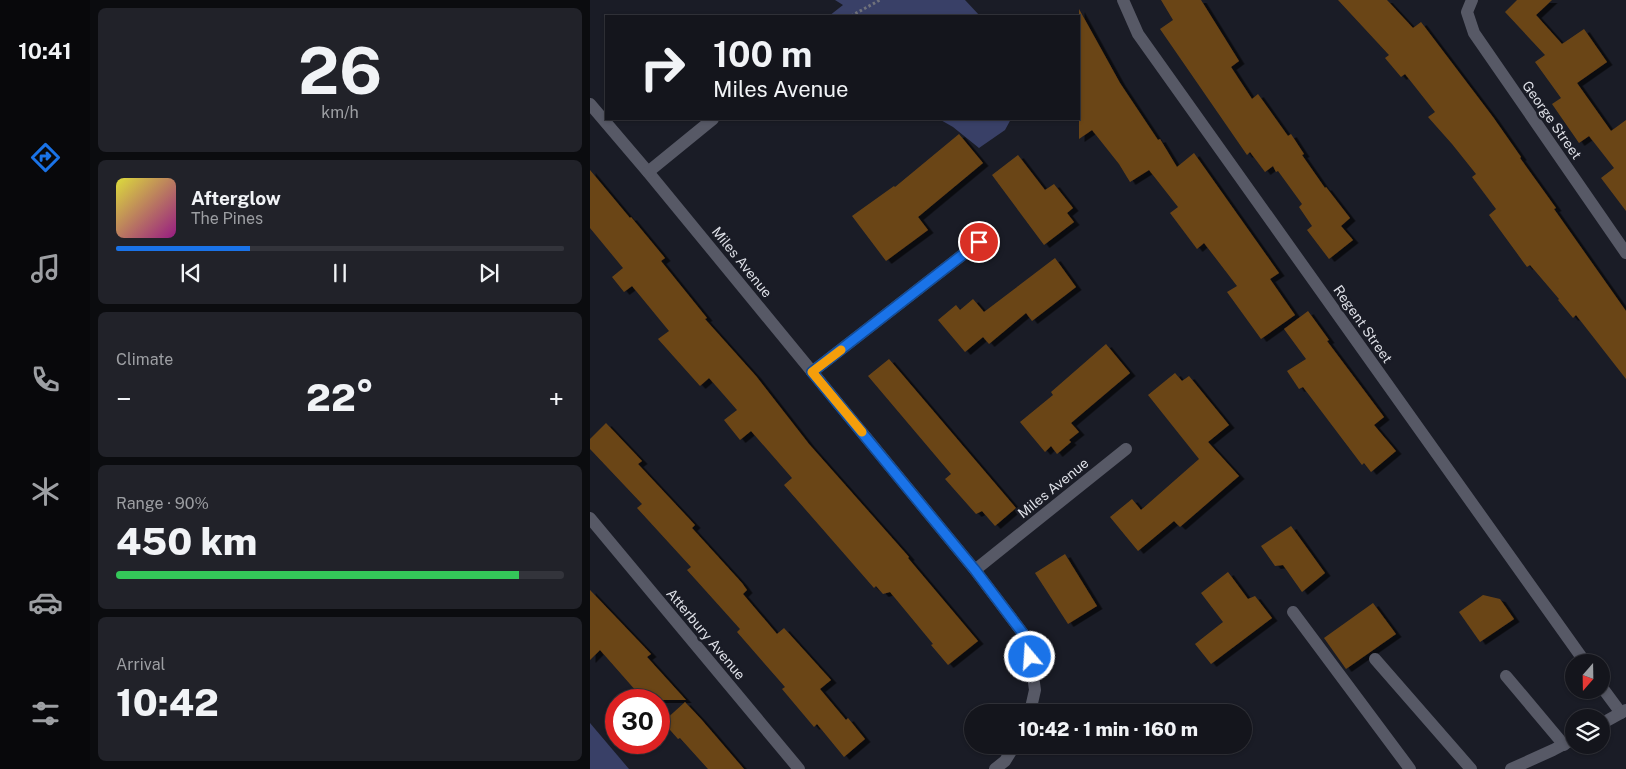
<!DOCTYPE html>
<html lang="en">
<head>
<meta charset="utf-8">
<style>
	:root { --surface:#14151c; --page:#212229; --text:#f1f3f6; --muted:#9d9fa3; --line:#33343b; --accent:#1a73e8 }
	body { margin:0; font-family:"Public Sans",sans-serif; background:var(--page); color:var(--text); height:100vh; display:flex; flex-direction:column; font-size:19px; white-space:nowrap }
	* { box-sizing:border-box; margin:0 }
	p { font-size:16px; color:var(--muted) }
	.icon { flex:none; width:28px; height:28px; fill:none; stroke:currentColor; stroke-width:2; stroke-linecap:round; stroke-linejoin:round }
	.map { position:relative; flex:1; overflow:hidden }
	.details { display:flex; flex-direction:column; gap:8px; padding:8px; background:#0b0c0f; width:500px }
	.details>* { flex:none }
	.top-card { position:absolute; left:15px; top:15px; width:475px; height:105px; border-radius:0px; box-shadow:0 1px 4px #0004,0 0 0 1px var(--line); background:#14151c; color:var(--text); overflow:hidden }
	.needle { width:32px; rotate:200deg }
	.fabs { position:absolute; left:975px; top:654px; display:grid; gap:10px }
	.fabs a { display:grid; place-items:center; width:45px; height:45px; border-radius:50%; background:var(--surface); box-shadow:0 1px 4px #0004,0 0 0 1px var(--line); font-size:25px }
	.speed { position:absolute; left:15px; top:689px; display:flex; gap:10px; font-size:25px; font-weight:700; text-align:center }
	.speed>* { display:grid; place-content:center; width:65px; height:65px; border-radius:50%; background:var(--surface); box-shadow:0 1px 4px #0004,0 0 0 1px var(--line); line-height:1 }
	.speed .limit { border:8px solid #d22; background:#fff; color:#111 }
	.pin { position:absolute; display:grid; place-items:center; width:42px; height:42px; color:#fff; margin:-21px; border:2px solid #fff; border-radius:50%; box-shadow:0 1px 5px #0007 }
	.me { position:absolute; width:55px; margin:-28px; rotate:342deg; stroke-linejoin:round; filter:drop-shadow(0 0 4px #0008) }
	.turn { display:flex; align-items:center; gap:18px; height:105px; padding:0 25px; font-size:22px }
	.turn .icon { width:65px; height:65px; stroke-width:2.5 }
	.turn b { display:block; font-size:35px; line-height:42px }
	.big { font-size:38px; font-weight:800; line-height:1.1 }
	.details .card { flex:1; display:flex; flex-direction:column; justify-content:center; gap:8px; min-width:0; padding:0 18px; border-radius:8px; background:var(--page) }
	.details .dial { align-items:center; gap:0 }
	.dial b { font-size:65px; line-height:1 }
	.song { display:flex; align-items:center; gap:15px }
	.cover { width:60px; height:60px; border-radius:8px; background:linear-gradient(135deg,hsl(60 70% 55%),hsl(310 70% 35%)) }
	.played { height:5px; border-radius:2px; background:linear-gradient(90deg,var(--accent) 30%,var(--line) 30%) }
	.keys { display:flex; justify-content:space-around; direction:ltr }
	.heat { display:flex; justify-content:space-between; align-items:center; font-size:28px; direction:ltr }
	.charge { height:8px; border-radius:4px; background:linear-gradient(90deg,#34c759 90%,var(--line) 0) }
	.trip { position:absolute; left:374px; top:704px; width:288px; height:50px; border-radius:25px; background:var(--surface); box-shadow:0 1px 4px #0004,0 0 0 1px var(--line); font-weight:800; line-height:50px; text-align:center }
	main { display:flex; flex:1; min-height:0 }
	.dock { display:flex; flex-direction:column; width:90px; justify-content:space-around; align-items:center; background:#08080b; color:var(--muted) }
	.dock .icon { width:35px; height:35px }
	.dock .active { color:var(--accent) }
	.dock b { font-size:22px; color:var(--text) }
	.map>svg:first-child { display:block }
	.green { fill:#394067 }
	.building { fill:#6b4517; filter:url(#shadow) }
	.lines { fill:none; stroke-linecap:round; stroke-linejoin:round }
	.path { stroke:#70727b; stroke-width:3; stroke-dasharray:2.5 2.5; stroke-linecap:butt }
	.lane { stroke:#575966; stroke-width:12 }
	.street { stroke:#575966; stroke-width:12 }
	.secondary { stroke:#575966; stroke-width:12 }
	.route-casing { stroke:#114b97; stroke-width:12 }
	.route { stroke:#1a73e8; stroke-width:9 }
	.slow { stroke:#f59e0b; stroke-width:9 }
	.labels { text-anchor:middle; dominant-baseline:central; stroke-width:5; stroke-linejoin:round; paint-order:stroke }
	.street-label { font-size:14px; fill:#dddfe6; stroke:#1a1c26 }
</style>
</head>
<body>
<main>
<nav class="dock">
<b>10:41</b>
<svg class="icon active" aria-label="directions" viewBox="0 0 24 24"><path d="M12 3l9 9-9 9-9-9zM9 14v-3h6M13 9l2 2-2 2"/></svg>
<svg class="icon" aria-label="music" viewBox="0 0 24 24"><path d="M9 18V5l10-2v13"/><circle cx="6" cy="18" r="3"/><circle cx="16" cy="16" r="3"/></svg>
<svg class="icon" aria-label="phone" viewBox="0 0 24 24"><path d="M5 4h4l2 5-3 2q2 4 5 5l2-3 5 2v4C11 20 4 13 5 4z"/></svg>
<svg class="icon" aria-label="climate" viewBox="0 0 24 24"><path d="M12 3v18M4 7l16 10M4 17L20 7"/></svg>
<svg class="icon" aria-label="car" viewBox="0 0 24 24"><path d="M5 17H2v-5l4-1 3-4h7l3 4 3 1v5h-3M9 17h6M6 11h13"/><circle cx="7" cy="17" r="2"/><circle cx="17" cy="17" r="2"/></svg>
<svg class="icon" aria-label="filters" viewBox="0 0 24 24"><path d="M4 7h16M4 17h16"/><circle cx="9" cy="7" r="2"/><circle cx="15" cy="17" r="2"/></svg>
</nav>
<section class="details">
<div class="card dial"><b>26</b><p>km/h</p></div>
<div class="card">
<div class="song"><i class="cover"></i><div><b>Afterglow</b><p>The Pines</p></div></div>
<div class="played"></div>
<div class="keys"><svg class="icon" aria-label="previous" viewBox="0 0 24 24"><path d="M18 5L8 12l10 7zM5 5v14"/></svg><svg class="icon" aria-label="pause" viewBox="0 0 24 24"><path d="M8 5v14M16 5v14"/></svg><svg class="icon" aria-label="next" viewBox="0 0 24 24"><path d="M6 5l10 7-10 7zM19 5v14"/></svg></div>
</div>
<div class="card"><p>Climate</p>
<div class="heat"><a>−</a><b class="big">22°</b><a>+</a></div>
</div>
<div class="card"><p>Range · 90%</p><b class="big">450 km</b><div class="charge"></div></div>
<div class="card"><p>Arrival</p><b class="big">10:42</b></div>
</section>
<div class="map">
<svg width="1036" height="769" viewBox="0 0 1036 769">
	<defs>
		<filter id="shadow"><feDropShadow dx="5.5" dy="3" stdDeviation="0" flood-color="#0009"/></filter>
	</defs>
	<rect width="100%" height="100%" fill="#1a1c26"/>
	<g class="green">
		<path d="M 245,0 L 375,0 L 390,16 L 239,16 L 253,5 Z"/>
		<path d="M 349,119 L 421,119 L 415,130 L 389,148 L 363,127 Z"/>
		<path d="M 0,723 L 39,769 L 0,769 Z"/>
	</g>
	<g class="building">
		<path d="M 571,0 L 611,0 L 649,61 L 641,67 L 662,99 L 668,94 L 698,136 L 701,134 L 714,154 L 712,155 L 735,188 L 736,187 L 760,218 L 751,226 L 763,240 L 739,259 L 717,230 L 722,226 L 709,207 L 712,204 L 688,171 L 686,172 L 683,166 L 675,172 L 660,152 L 657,155 L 570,29 L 583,20 Z"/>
		<path d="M 748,0 L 797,0 L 823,28 L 831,22 L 903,117 L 931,157 L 930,158 L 966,208 L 964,209 L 1036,311 L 1036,379 L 986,315 L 983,318 L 968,300 L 969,299 L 940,265 L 937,267 L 899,215 L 906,209 L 882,177 L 886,174 L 862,144 L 838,117 L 845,112 L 815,74 L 811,77 L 795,58 L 799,55 Z"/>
		<path d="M 927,0 L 962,0 L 946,15 L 972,44 L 994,29 L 1017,62 L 987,83 L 1021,131 L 1036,120 L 1036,211 L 1011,178 L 1024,168 L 999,136 L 989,143 L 962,104 L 971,98 L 945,62 L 955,55 L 915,12 Z"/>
		<path d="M 489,9 L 530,83 L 568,140 L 570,139 L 587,167 L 604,153 L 689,273 L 680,279 L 705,315 L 671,339 L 637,292 L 647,286 L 614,243 L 607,249 L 580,213 L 588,207 L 559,170 L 540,182 L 529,164 L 502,130 L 489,139 Z"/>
		<path d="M 369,134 L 393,163 L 328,217 L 338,230 L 296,261 L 262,216 L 304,186 L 305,187 Z"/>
		<path d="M 428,155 L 455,190 L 464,184 L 483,208 L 477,213 L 484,222 L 454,245 L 402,175 Z"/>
		<path d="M 0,170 L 40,218 L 41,217 L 75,258 L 71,261 L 117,318 L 115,319 L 166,376 L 219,444 L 319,557 L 318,558 L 388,641 L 358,665 L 341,645 L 343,644 L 300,592 L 293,594 L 286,586 L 284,588 L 194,485 L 202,478 L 161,431 L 150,440 L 134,420 L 147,410 L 119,378 L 110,386 L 68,339 L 79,331 L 42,286 L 34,292 L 22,277 L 33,268 L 0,228 Z"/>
		<path d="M 465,258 L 486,287 L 442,321 L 436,313 L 399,344 L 393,337 L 375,352 L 348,320 L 366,305 L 370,310 L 383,299 L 394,312 Z"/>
		<path d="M 718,311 L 739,340 L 737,341 L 794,417 L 784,425 L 806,451 L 781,472 L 774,463 L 772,465 L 713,387 L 709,389 L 697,371 L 716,359 L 694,329 Z"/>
		<path d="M 516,344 L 540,373 L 481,423 L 489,432 L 479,440 L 481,442 L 467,454 L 461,446 L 455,452 L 430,422 L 463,395 L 461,392 Z"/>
		<path d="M 299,359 L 426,508 L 405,526 L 392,511 L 386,514 L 355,479 L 361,474 L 278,376 Z"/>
		<path d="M 585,373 L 592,381 L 599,376 L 639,425 L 618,442 L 649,476 L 590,527 L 584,521 L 548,551 L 520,517 L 542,499 L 551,510 L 609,459 L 558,395 Z"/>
		<path d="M 16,423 L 52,461 L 48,464 L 105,525 L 102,528 L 152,583 L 157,590 L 153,594 L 187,634 L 194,628 L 241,680 L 230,689 L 256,720 L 258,718 L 275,739 L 254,757 L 227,724 L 224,727 L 192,689 L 195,687 L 147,632 L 150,629 L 97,570 L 101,567 L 47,508 L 52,504 L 0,449 L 0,439 Z"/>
		<path d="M 701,526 L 735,573 L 712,592 L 693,565 L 685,566 L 671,546 Z"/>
		<path d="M 475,554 L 507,606 L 478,624 L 445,573 Z"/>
		<path d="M 638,572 L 658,599 L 665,596 L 682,618 L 621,664 L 605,644 L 633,622 L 611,593 Z"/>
		<path d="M 0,590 L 61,654 L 57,657 L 96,700 L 54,700 L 10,650 L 0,660 Z"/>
		<path d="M 893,595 L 910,599 L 924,619 L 890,642 L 869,612 Z"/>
		<path d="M 783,603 L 806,634 L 756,669 L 734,638 Z"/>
		<path d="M 95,702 L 111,719 L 154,769 L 118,769 L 90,738 L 88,739 L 73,722 Z"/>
	</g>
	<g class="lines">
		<path class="path" d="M 261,16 L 290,0"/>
		<g class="lane">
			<path d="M 703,612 L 820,769"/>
			<path d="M 785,659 L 881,769"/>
			<path d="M 916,676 L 974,745"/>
		</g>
		<g class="street">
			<path d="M 533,0 L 548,34 L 995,662"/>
			<path d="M 882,0 L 877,12 L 884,33 L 1036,253"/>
			<path d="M 0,104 L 58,172 L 385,570 L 438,640 L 445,690 L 440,712"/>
			<path d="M 58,172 L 123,119"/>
			<path d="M 222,372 L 389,242"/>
			<path d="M 0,518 L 209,769"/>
			<path d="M 385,570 L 536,449"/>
			<path d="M 1011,686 L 1031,713"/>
			<path d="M 405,769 L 415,761 L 425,745"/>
		</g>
		<g class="secondary">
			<path d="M 1011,724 L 1036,710"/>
			<path d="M 921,769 L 963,750 L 984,739"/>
		</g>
	</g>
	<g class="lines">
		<g class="route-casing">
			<path id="route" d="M 389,242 L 222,372 L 385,570 L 438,640 L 440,657"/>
		</g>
		<use href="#route" class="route"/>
		<path class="slow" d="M 251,350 L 222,372 L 272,432"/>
	</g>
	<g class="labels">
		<g class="street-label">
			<text transform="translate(962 120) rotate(55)">George Street</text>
			<text transform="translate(152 262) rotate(51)">Miles Avenue</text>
			<text transform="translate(773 324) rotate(55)">Regent Street</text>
			<text transform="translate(463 488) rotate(-39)">Miles Avenue</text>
			<text transform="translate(116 634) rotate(50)">Atterbury Avenue</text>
		</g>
	</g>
</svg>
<div class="fabs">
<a><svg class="needle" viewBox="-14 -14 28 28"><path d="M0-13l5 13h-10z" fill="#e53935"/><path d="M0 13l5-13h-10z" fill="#9d9fa3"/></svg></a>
<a><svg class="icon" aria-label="layers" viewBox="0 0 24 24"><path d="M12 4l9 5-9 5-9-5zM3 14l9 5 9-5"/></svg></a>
</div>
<div class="speed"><div class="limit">30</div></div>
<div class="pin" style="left:389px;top:242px;background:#d93025"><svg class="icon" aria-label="arrive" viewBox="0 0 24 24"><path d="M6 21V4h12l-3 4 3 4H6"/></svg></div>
<svg class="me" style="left:440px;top:657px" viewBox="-20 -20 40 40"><circle r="17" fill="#1a73e8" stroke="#fff" stroke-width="3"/><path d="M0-11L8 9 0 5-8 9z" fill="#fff"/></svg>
<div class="trip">10:42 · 1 min · 160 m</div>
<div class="top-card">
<div class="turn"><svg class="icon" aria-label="right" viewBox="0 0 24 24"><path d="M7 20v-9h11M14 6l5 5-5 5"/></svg><div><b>100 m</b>Miles Avenue</div></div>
</div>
</div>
</main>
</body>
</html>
